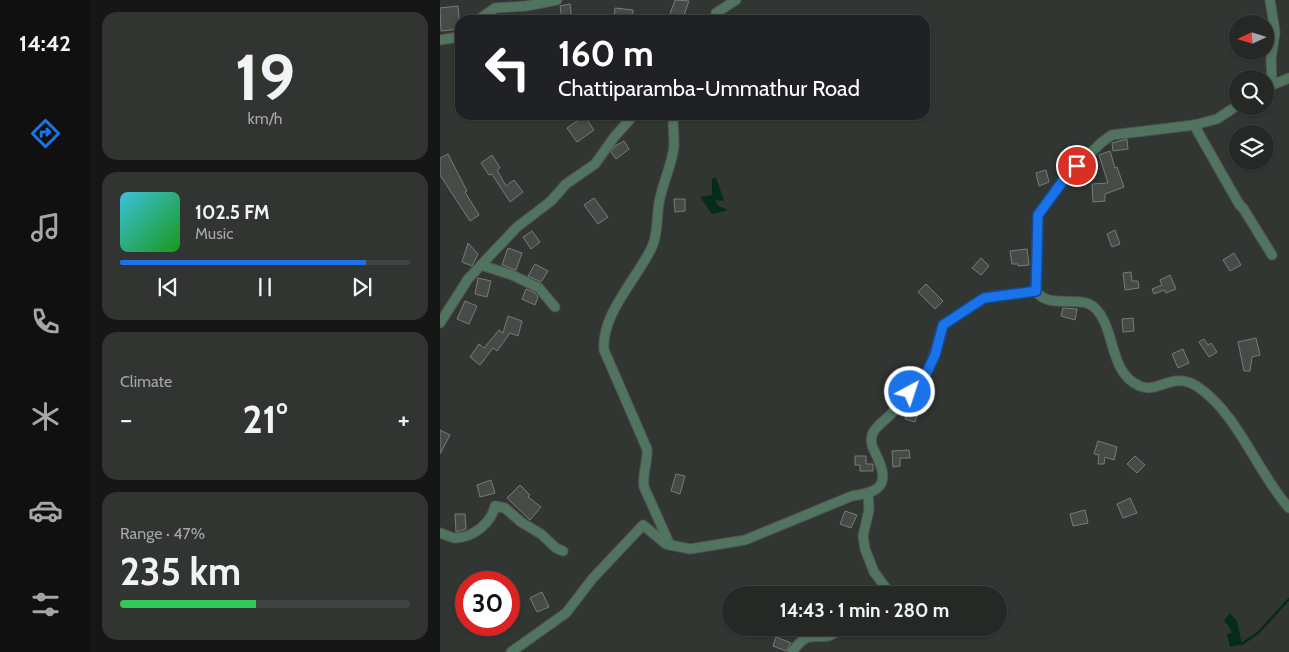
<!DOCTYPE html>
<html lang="en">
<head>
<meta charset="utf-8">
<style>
	:root { --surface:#262826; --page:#323432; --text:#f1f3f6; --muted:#a4a6a7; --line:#424443; --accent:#1a73e8 }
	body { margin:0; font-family:Cabin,sans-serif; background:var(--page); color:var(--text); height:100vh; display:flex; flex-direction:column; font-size:19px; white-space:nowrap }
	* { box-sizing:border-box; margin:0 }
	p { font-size:16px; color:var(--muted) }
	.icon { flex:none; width:28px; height:28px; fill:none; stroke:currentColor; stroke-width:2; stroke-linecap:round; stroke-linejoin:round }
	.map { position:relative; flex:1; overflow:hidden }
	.drawer { display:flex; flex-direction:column; gap:12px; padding:12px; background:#151615; width:350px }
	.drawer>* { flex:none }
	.guide { position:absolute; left:15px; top:15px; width:475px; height:105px; border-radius:15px; box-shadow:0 1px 4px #0004,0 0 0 1px var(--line); background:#202124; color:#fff; overflow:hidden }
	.needle { width:32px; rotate:266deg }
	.tools { position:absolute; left:789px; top:15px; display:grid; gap:10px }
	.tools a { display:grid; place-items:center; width:45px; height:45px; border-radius:50%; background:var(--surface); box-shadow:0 1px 4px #0004,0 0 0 1px var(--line); font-size:25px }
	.speed { position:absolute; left:15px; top:571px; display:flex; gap:10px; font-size:25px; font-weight:700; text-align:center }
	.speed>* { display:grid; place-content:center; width:65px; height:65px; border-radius:50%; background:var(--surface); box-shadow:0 1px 4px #0004,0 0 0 1px var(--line); line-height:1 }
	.speed .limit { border:8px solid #d22; background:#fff; color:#111 }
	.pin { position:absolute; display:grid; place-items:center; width:42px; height:42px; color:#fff; margin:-21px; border:2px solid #fff; border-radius:50%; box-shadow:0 1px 5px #0007 }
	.me { position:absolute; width:55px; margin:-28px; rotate:40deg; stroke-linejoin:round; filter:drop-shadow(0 0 4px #0008) }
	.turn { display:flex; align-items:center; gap:18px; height:105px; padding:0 20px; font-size:22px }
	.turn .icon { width:65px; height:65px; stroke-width:2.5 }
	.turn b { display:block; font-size:35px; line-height:42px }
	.big { font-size:38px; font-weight:800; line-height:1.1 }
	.drawer .card { flex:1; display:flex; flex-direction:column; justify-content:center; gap:8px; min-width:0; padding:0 18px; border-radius:15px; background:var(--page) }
	.drawer .dial { align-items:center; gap:0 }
	.dial b { font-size:65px; line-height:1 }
	.song { display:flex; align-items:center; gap:15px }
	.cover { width:60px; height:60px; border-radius:8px; background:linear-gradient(135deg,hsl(190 70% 55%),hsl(120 70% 35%)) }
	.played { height:5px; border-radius:2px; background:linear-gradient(90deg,var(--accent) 85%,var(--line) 85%) }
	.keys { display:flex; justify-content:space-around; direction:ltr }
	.heat { display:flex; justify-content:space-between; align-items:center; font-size:28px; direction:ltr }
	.charge { height:8px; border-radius:4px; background:linear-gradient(90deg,#34c759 47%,var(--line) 0) }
	.trip { position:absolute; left:282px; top:586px; width:285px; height:50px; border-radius:25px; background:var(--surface); box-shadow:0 1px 4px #0004,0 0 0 1px var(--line); font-weight:800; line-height:50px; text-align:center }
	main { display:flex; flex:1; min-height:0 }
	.tab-bar { display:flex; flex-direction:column; width:90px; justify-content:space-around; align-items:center; background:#0f100f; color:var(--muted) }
	.tab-bar .icon { width:35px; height:35px }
	.tab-bar .active { color:var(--accent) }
	.tab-bar b { font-size:22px; color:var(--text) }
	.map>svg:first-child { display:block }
	.water { fill:#052b19 }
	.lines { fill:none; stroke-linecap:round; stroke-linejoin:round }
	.stream { stroke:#052b19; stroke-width:2.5 }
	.building { fill:#464b48; stroke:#777c79 }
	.minor-casing { stroke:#505451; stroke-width:11 }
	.minor { stroke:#517460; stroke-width:9 }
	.route-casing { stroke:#114b97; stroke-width:12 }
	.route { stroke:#1a73e8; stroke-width:9 }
</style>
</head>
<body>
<main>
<nav class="tab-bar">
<b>14:42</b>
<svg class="icon active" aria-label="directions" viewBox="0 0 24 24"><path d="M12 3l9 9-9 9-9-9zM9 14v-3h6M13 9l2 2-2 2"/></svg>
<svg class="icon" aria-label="music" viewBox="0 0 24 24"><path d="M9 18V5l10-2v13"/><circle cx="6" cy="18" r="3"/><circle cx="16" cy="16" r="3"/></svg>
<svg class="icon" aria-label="phone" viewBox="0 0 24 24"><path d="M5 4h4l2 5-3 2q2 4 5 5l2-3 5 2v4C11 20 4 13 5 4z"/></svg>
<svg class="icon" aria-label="climate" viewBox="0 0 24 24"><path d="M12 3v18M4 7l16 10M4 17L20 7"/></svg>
<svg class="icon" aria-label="car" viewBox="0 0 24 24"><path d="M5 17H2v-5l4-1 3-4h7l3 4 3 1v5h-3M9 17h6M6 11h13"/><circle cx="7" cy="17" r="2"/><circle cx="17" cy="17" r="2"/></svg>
<svg class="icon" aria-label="filters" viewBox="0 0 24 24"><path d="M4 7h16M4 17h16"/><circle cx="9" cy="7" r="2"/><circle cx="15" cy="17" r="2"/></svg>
</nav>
<section class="drawer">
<div class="card dial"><b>19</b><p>km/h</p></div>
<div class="card">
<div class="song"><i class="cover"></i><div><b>102.5 FM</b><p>Music</p></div></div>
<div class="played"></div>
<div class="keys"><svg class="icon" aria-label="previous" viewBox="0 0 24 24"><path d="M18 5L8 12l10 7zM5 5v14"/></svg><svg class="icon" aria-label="pause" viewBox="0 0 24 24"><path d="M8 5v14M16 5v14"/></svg><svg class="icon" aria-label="next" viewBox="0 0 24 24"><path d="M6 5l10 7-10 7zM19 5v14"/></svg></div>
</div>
<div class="card"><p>Climate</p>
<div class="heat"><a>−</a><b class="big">21°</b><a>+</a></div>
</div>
<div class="card"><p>Range · 47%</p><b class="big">235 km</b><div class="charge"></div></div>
</section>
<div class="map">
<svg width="849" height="652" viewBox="0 0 849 652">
	<rect width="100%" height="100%" fill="#323633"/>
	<g class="water">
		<path d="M 276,177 L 284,201 L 275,200 L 278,206 L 288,210 L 272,214 L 260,197 L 272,195 L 272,179 Z"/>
		<path d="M 790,613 L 797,621 L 802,644 L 790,647 L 787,634 L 792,633 L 788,625 L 784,621 Z"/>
	</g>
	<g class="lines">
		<path class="stream" d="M 802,644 L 819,632 L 849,599"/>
	</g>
	<g class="building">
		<path d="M 235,0 L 249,1 L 243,18 L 230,14 Z"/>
		<path d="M 130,4 L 132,20 L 122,20 L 120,6 Z"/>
		<path d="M 18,6 L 20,29 L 1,31 L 0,8 Z"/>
		<path d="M 175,8 L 193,10 L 192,20 L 174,20 Z"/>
		<path d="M 144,116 L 154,130 L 137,142 L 127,128 Z"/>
		<path d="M 687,139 L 688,149 L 673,151 L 672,143 Z"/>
		<path d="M 184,141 L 189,149 L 176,159 L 171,152 L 175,146 Z"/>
		<path d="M 670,151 L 675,168 L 677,167 L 684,187 L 665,194 L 665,201 L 653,202 L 652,184 L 668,183 L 659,155 Z"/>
		<path d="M 8,154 L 27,191 L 25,192 L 39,215 L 30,221 L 0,175 L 0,158 Z"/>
		<path d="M 52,155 L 60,168 L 57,170 L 66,186 L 74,180 L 83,192 L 70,202 L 52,174 L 49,175 L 41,163 Z"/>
		<path d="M 606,170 L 609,182 L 599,186 L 596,173 Z"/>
		<path d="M 154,198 L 168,217 L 158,224 L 144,205 Z"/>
		<path d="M 234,199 L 245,199 L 245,211 L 235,212 Z"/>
		<path d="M 675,230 L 680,244 L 672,247 L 667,234 Z"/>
		<path d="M 92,231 L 100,242 L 91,249 L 83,237 Z"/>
		<path d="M 28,243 L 38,254 L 32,266 L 22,262 Z"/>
		<path d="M 68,248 L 82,253 L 76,270 L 62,265 Z"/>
		<path d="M 587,249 L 589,265 L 578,266 L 578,264 L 572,264 L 570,251 Z"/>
		<path d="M 794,253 L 801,265 L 790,271 L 783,260 Z"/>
		<path d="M 541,258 L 549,266 L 541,275 L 532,268 Z"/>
		<path d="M 95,264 L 108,271 L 101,282 L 88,276 Z"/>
		<path d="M 691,272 L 692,281 L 698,281 L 699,288 L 685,290 L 683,273 Z"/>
		<path d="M 730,275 L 736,289 L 726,293 L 724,290 L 714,294 L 712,289 L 722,285 L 720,280 Z"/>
		<path d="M 38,278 L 51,281 L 47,297 L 35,294 Z"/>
		<path d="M 486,284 L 503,301 L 495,309 L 478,292 Z"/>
		<path d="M 86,289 L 95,293 L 98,297 L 95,305 L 82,299 Z"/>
		<path d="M 25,301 L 37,306 L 29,324 L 17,319 Z"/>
		<path d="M 623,308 L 637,309 L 635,320 L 621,316 Z"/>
		<path d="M 68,316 L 82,321 L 78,336 L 70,333 L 57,351 L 53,348 L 40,365 L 30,357 L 39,344 L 44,348 L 59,330 L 63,333 Z"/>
		<path d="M 693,318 L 694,331 L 683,332 L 682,319 Z"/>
		<path d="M 816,338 L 820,355 L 812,357 L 810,371 L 804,371 L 798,342 Z"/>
		<path d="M 764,339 L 768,345 L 771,343 L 777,352 L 769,357 L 759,342 Z"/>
		<path d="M 743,349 L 749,363 L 738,368 L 732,354 Z"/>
		<path d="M 478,393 L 484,395 L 475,422 L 465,419 L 467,406 Z"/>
		<path d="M 0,430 L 10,435 L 0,454 Z"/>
		<path d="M 658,441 L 677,447 L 674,460 L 665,457 L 664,464 L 658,464 L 659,455 L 654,454 Z"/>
		<path d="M 469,450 L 470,458 L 460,458 L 460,466 L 453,467 L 452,451 Z"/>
		<path d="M 415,456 L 426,456 L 426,464 L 433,464 L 433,471 L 420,471 L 420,465 L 415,465 Z"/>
		<path d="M 695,456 L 705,465 L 697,473 L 687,464 Z"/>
		<path d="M 236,474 L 245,476 L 240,494 L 231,491 Z"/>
		<path d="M 51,480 L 55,493 L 40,497 L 37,485 Z"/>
		<path d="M 80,485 L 90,495 L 88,497 L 101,507 L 90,520 L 67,498 Z"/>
		<path d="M 690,498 L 697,513 L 683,518 L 677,504 Z"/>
		<path d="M 645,510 L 648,523 L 633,526 L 630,514 Z"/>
		<path d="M 405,511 L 417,515 L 411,528 L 400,524 Z"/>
		<path d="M 15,514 L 25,514 L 26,529 L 16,532 Z"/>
		<path d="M 102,592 L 109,607 L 97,612 L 90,598 Z"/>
		<path d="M 336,637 L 351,643 L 346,651 L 333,646 Z"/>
	</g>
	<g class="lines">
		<g class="minor-casing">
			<g id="minor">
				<path d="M 830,0 L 835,32 L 831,59 L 832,84"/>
				<path d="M 38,20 L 55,8 L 86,6 L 117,0"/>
				<path d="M 274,20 L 276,13 L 296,0"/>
				<path d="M 0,40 L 18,37 L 20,35"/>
				<path d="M 825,88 L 849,78"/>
				<path d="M 754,125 L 799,204 L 803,208 L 832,255"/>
				<path d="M 41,265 L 72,275 L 99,288 L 115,307"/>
				<path d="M 596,291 C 609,311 642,293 656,309 C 676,330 669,374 700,386 C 718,394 733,370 758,387 C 798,414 817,472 849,508"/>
				<path d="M 0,323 L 28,279 L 41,265 L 77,227 L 111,201 L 126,184 L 155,164 L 175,136 L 194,115"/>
				<path d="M 428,493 L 429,510 L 423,536 L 425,549 L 434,572 L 446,588 L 446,595"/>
				<path d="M 0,533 C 5,534 11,538 16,538 C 34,537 51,523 55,506 L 65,508 L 81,522 L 101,534 L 116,548 L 123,551"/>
				<path d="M 230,545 L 204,487 C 202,474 208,462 207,449 L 164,350 C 161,314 197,279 212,247 C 219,232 216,214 220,198 C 224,180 232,164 234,146 C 234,136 233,125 233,115"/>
				<path d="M 71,652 L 126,613 L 153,578 L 203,525 L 226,544 L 250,549 L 305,540 L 412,496 C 431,493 450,490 440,464 C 437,453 429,447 432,435 C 434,427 447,419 452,413 C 463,401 475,388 485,375 C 495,360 497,342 503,325 L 544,298 L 596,291 L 598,215 L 625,178 L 662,142 L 672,135 L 754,125 L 777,119 L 798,105"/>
				<path d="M 352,652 C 366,633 367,638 388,636 C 393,635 398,630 403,628"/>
			</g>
		</g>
		<use href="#minor" class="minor"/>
	</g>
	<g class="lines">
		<g class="route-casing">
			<path id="route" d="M 470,392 L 486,374 L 495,355 L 503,325 L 544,298 L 596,291 L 598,215 L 625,178 L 637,166"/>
		</g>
		<use href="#route" class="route"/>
	</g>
</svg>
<div class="tools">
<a><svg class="needle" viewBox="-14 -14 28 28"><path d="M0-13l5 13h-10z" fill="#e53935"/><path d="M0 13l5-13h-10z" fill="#a4a6a7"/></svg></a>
<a><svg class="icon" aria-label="search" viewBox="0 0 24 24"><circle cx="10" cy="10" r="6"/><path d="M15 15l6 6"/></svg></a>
<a><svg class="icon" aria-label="layers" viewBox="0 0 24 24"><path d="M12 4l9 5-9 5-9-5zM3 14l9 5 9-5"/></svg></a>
</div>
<div class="speed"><div class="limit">30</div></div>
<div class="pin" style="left:637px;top:166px;background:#d93025"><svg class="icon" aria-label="arrive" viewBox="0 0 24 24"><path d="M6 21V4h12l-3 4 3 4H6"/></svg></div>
<svg class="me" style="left:470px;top:392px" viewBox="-20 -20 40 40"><circle r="17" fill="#1a73e8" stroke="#fff" stroke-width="3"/><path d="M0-11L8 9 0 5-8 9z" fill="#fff"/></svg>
<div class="trip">14:43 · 1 min · 280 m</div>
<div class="guide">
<div class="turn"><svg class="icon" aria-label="left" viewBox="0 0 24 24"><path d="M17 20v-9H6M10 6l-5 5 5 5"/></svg><div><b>160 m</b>Chattiparamba-Ummathur Road</div></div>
</div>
</div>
</main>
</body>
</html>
